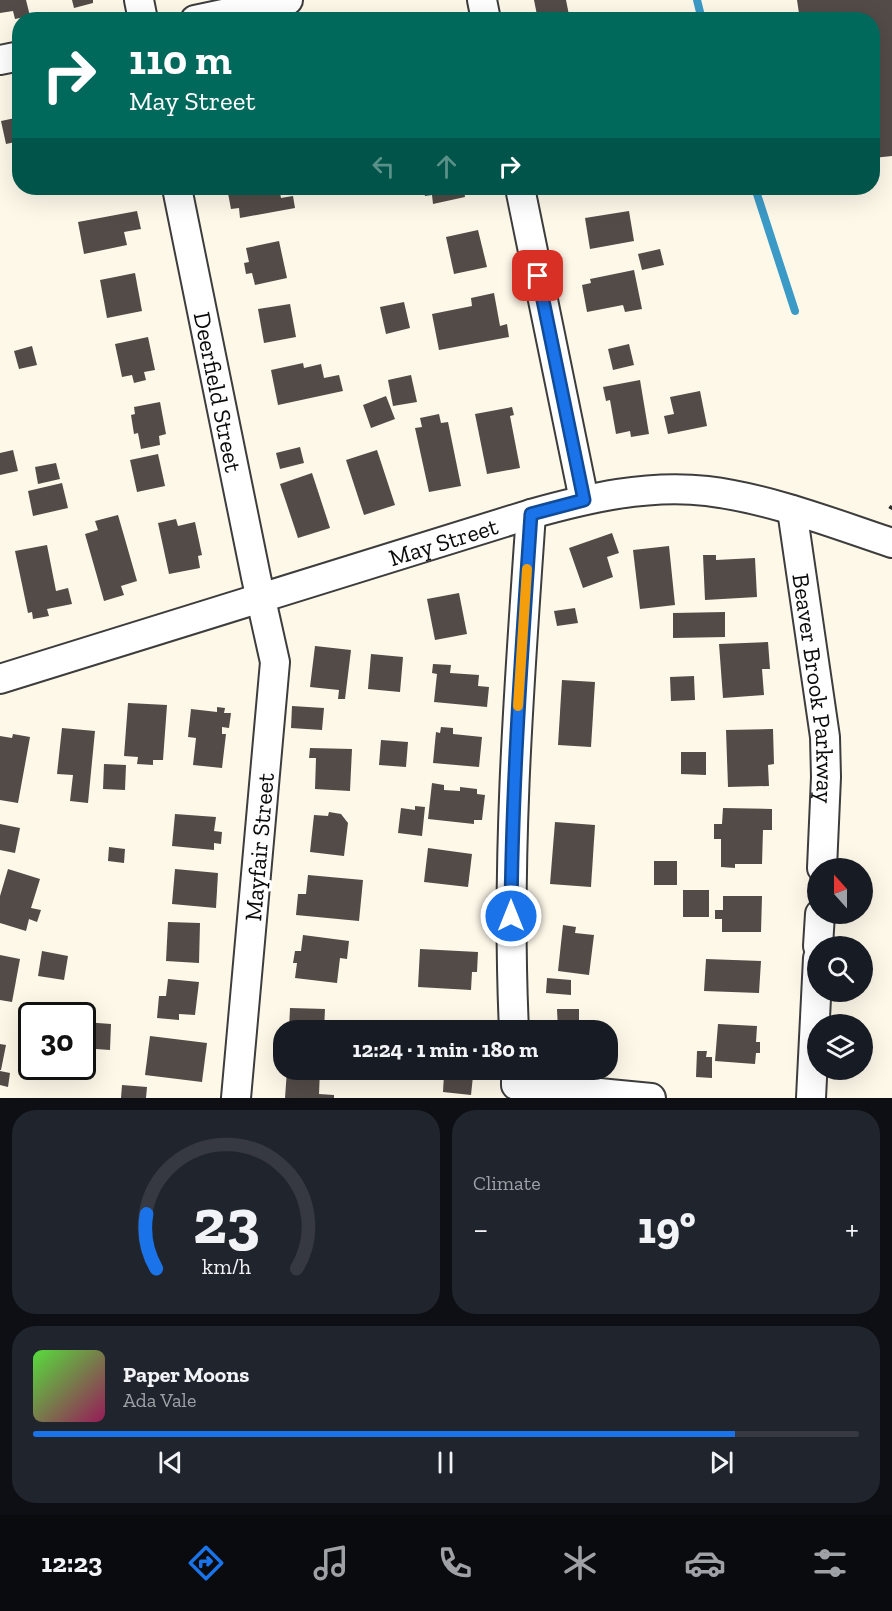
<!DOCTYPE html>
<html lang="en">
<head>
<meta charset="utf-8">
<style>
	:root { --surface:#171b24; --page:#20242c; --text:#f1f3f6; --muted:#9ea1a6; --line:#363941; --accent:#1a73e8 }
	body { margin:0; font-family:"Zilla Slab",serif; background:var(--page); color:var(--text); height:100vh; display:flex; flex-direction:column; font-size:22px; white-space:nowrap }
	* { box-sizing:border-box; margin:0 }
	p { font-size:20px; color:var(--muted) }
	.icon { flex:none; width:33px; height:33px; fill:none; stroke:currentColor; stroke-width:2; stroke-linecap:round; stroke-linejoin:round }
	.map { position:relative; height:1098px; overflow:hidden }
	.drawer { display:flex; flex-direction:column; gap:12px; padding:12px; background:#0d0f14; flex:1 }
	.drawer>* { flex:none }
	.top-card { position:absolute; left:12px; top:12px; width:868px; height:183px; border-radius:24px; box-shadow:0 6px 24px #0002; background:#00695c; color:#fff; overflow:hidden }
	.needle { width:39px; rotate:339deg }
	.buttons { position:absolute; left:807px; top:858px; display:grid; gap:12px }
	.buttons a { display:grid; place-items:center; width:66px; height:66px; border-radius:50%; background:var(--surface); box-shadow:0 6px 24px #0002; font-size:30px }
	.speed { position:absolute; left:18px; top:1002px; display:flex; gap:12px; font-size:30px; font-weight:700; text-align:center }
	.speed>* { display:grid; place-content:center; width:78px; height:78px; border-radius:50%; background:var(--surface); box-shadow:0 6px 24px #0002; line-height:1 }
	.speed .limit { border:3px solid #111; border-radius:9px; background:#fff; color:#111 }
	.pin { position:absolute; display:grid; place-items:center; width:51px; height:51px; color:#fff; margin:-26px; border-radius:12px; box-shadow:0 3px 9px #0006 }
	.me { position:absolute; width:66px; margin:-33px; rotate:0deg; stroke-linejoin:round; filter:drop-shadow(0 0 4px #0008) }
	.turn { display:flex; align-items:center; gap:21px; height:126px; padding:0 18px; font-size:27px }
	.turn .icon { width:78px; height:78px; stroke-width:2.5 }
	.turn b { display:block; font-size:42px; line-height:51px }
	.lanes { display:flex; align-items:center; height:57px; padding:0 18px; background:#0003; justify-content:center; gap:30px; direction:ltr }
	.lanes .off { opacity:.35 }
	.big { font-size:45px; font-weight:800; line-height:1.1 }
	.drawer .card { flex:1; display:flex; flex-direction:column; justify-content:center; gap:9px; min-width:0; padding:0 21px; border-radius:24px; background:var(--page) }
	.drawer .dial { align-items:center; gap:0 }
	.dial svg { height:156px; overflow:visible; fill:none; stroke:var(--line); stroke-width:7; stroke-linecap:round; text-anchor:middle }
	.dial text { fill:var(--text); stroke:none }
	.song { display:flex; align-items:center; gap:18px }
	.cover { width:72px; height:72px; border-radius:9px; background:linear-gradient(135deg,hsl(110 70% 55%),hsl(330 70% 35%)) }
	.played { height:6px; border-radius:3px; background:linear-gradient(90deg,var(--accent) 85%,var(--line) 85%) }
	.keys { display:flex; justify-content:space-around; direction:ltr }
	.heat { display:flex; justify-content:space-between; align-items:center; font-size:33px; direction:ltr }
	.drawer .tiles { flex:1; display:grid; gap:12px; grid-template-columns:1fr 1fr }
	.card:last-child { grid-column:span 2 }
	.trip { position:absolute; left:273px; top:1020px; width:345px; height:60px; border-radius:24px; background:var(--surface); box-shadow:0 6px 24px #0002; font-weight:800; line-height:60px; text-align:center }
	.tab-bar { display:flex; height:96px; justify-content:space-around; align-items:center; background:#090b0e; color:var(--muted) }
	.tab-bar .icon { width:42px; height:42px }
	.tab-bar .selected { color:var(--accent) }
	.tab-bar b { font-size:27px; color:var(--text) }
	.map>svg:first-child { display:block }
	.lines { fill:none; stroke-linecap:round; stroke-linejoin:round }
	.stream { stroke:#3b9ac6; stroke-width:8 }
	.building { fill:#524b47 }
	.minor-casing { stroke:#3d3d3d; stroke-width:32 }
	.path { stroke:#2c2c2c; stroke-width:4; stroke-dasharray:6 3; stroke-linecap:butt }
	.minor { stroke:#fff; stroke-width:28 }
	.route-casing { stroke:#114b97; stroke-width:15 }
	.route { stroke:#1a73e8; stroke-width:10 }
	.slow { stroke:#f59e0b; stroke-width:10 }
	.labels { text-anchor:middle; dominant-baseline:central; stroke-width:6; stroke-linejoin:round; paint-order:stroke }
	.street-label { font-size:24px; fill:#0a0a0a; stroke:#fff }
</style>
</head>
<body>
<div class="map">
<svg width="892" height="1098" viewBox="0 0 892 1098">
	<rect width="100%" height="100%" fill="#fef8e9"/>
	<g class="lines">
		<g class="stream">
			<path d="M 697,0 L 702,20"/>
			<path d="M 755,188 L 795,311"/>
		</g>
	</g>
	<g class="building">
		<path d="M 0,0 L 26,0 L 30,16 L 15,19 L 13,11 L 0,13 Z"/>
		<path d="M 72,0 L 93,0 L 93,3 L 74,8 Z"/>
		<path d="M 534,0 L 566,0 L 570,20 L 538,20 Z"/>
		<path d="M 797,0 L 892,0 L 892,156 L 873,158 L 873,20 L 800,20 Z"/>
		<path d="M 20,117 L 20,141 L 6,144 L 1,121 Z"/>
		<path d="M 84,188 L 113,188 L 86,195 Z"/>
		<path d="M 227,188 L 279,188 L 281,198 L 293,196 L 295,208 L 240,218 L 239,208 L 231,209 Z"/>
		<path d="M 423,188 L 473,188 L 464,190 L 465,197 L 433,204 L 432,195 L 425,196 Z"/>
		<path d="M 567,188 L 607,188 L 607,189 L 577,194 L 576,190 L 567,191 Z"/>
		<path d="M 137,211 L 141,229 L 124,232 L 127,245 L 84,254 L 78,222 Z"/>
		<path d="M 629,211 L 634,241 L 590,249 L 585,218 Z"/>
		<path d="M 478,230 L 487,267 L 454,274 L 446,237 Z"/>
		<path d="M 279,241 L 287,278 L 255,285 L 252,273 L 246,274 L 244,263 L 249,262 L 246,248 Z"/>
		<path d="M 660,249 L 664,265 L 642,270 L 638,254 Z"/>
		<path d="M 634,270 L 642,309 L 625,312 L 623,305 L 587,312 L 582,285 L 591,283 L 590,279 Z"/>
		<path d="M 135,273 L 142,311 L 107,318 L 100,280 Z"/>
		<path d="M 494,293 L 500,326 L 507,324 L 509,337 L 439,350 L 432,314 L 472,306 L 471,298 Z"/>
		<path d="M 404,302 L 410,328 L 386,334 L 380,307 Z"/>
		<path d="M 290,304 L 296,337 L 264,343 L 258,309 Z"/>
		<path d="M 148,337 L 155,370 L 144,372 L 146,380 L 134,383 L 132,375 L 122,377 L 115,344 Z"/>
		<path d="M 629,344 L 634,365 L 613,370 L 608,349 Z"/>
		<path d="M 32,346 L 37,365 L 19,369 L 14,351 Z"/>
		<path d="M 303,363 L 304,368 L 321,364 L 324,378 L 339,375 L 343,391 L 278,405 L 271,370 Z"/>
		<path d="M 411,375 L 417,402 L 393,406 L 388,380 Z"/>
		<path d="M 640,380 L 649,434 L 631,437 L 630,431 L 616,434 L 610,400 L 606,401 L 603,387 Z"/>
		<path d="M 700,391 L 707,426 L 668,434 L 664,416 L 674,414 L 670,397 Z"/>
		<path d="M 386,396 L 395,419 L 371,428 L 363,405 Z"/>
		<path d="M 160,402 L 166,434 L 159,436 L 160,445 L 141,449 L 138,433 L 134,434 L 131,415 L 135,414 L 134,407 Z"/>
		<path d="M 512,407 L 514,415 L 510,416 L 520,468 L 487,474 L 475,414 Z"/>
		<path d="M 439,414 L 441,423 L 448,422 L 461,486 L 429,492 L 415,428 L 422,427 L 420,418 Z"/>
		<path d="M 300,447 L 304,463 L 280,469 L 276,453 Z"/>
		<path d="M 13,450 L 18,471 L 0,475 L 0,453 Z"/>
		<path d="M 377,450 L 395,505 L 364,515 L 346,460 Z"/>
		<path d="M 158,454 L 165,486 L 137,492 L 130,460 Z"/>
		<path d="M 56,463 L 60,479 L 38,484 L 35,467 Z"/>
		<path d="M 312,473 L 330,528 L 298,538 L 280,484 Z"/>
		<path d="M 62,483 L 68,508 L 33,516 L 28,491 Z"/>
		<path d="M 118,515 L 137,581 L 121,586 L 124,595 L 104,601 L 85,534 L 98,530 L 95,521 Z"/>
		<path d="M 176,519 L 178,526 L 195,522 L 202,555 L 198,556 L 200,568 L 169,574 L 158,523 Z"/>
		<path d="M 612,533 L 619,553 L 607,557 L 613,577 L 583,588 L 569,548 Z"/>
		<path d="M 47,545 L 56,591 L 68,588 L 72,604 L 47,609 L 49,616 L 33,619 L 32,612 L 28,613 L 15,551 Z"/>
		<path d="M 669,546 L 675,605 L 640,609 L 633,550 Z"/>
		<path d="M 703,555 L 716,555 L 716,560 L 755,558 L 757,597 L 705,600 Z"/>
		<path d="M 459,593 L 467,634 L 435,640 L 427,599 Z"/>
		<path d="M 575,608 L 578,623 L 557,626 L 554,611 Z"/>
		<path d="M 725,612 L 725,637 L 673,638 L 673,613 Z"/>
		<path d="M 768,642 L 770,669 L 762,669 L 764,695 L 723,698 L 719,644 Z"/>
		<path d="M 315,646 L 351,650 L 345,699 L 338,699 L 339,690 L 310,687 Z"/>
		<path d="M 371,654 L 403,657 L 400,692 L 368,689 Z"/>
		<path d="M 433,664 L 451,665 L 450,673 L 479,675 L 478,686 L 489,687 L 487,707 L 434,702 L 437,674 L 432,673 Z"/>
		<path d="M 694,676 L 695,700 L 671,701 L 670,677 Z"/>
		<path d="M 562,680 L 595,682 L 591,747 L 558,745 Z"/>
		<path d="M 128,703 L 167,705 L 163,760 L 153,760 L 153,765 L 137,764 L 138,757 L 124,756 Z"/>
		<path d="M 292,706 L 324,708 L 322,730 L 291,728 Z"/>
		<path d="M 217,707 L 225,708 L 224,713 L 231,713 L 229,728 L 222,727 L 222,734 L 226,734 L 222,768 L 193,765 L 196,738 L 188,737 L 191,709 L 217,712 Z"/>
		<path d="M 441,727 L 453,728 L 453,734 L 482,737 L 479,767 L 433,763 L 436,732 L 440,733 Z"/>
		<path d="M 62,728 L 95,731 L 88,803 L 70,801 L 73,775 L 57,774 Z"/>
		<path d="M 773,729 L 774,764 L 768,765 L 769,786 L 728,787 L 726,730 Z"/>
		<path d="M 13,734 L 30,737 L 18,803 L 0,800 L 0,736 L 12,738 Z"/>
		<path d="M 381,740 L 408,742 L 406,767 L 379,765 Z"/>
		<path d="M 310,748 L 352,749 L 350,791 L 315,789 L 316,758 L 309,758 Z"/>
		<path d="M 681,752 L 706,752 L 706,775 L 681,774 Z"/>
		<path d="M 104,764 L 126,765 L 125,790 L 103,789 Z"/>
		<path d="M 432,783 L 444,785 L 444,790 L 460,791 L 460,787 L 477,789 L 477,794 L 485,795 L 482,820 L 474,820 L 474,824 L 428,819 Z"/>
		<path d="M 415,806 L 425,807 L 422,836 L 398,833 L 401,808 L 415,810 Z"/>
		<path d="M 723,808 L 772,809 L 772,830 L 763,830 L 762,864 L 735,864 L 735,868 L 721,867 L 721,839 L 714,839 L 714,824 L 722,824 Z"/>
		<path d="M 329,812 L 341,814 L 348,823 L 344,856 L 310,852 L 314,815 L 328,816 Z"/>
		<path d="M 175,814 L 216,817 L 214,831 L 222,832 L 221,844 L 214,843 L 214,850 L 172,846 Z"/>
		<path d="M 555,822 L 595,825 L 591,887 L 550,884 Z"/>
		<path d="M 0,824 L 20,828 L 15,853 L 0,850 Z"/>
		<path d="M 109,847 L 125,849 L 124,863 L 108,861 Z"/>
		<path d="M 428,848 L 472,854 L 468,887 L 424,882 Z"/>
		<rect x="654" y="861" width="23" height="24"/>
		<path d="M 8,869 L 40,879 L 31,908 L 41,910 L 37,922 L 29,919 L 26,931 L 0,923 L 0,896 Z"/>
		<path d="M 175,869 L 218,873 L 216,908 L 172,904 Z"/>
		<path d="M 308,875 L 363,880 L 359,921 L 296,915 L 298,894 L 306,894 Z"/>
		<rect x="683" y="890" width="26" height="27"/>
		<path d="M 723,896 L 762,896 L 761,932 L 722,932 L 722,919 L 715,919 L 715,910 L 723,910 Z"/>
		<path d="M 168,922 L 200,923 L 199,963 L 166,961 Z"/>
		<path d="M 563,925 L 576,927 L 575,933 L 594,935 L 589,975 L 558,971 Z"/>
		<path d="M 303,935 L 349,941 L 347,959 L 340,958 L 337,983 L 295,978 L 297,963 L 293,963 L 295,951 L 301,951 Z"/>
		<path d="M 420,949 L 478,952 L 477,972 L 472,972 L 471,990 L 418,987 Z"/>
		<path d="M 42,951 L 68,956 L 64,980 L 38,976 Z"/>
		<path d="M 0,955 L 20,959 L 12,1002 L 0,1000 Z"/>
		<path d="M 706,959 L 761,961 L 759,993 L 704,991 Z"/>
		<path d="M 547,978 L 571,980 L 571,995 L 546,993 Z"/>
		<path d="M 168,979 L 199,982 L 195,1015 L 179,1014 L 179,1020 L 157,1018 L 159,996 L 166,996 Z"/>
		<path d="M 290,1008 L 325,1009 L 324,1030 L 289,1030 Z"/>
		<path d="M 557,1009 L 579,1009 L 579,1030 L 558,1030 Z"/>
		<path d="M 84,1022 L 111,1024 L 110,1050 L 82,1048 Z"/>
		<path d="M 718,1024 L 757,1026 L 756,1042 L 760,1042 L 760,1053 L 756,1053 L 755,1064 L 715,1061 Z"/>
		<path d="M 150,1036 L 207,1043 L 202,1082 L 145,1075 Z"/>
		<path d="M 26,1037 L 32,1038 L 32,1067 L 21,1066 Z"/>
		<path d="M 0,1044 L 6,1045 L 1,1070 L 0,1070 Z"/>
		<path d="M 697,1051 L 707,1051 L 706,1057 L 712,1057 L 712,1078 L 696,1077 Z"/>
		<path d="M 287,1070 L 320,1070 L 319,1094 L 334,1095 L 334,1098 L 285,1098 Z"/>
		<path d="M 0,1071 L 10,1073 L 8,1087 L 0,1085 Z"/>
		<path d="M 444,1074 L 473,1076 L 471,1095 L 443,1092 Z"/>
		<path d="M 122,1085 L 147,1087 L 146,1098 L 121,1098 Z"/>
	</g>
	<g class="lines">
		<g class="minor-casing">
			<g id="minor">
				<path d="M 139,0 L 143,20"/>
				<path d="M 482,0 L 486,20"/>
				<path d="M 195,20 L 288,0"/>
				<path d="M 0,60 L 20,56"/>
				<path id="s1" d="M 177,188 L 256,577 L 275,662 L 236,1098"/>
				<path d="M 520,188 L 584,500"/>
				<path id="s2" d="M 792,510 L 825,737 L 826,777 L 822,868"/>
				<path id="s3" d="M 0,679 L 531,514 C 588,498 648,484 707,491 C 771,499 832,523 892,543"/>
				<path d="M 818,946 L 820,914"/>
				<path d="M 514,1030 C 506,858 519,686 531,514"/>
				<path d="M 516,1070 L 516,1085 L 651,1098"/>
				<path d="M 811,1098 L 818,958"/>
			</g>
		</g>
		<path class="path" d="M 890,509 L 892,506"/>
		<use href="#minor" class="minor"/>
	</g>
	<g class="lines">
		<g class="route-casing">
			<path id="route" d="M 511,916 C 512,782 522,648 531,514 L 584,500 L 538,276"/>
		</g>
		<use href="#route" class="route"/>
		<path class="slow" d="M 518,706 L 527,569"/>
	</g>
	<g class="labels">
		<g class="street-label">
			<text stroke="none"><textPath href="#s1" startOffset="208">Deerfield Street</textPath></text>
			<text stroke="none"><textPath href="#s3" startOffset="464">May Street</textPath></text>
			<text stroke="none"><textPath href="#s2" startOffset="180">Beaver Brook Parkway</textPath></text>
			<text transform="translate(259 847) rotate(-85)">Mayfair Street</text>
		</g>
	</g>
</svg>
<div class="buttons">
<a><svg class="needle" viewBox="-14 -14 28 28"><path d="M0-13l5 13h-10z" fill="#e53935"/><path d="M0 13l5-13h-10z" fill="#9ea1a6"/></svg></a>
<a><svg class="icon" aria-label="search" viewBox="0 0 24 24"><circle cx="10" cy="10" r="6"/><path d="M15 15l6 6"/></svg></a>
<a><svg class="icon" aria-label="layers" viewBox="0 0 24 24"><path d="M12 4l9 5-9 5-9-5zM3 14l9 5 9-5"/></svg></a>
</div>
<div class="speed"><div class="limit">30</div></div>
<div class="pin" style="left:538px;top:276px;background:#d93025"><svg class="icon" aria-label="arrive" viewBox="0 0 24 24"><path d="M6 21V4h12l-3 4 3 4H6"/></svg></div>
<svg class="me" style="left:511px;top:916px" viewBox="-20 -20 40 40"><circle r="17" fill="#1a73e8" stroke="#fff" stroke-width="3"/><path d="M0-11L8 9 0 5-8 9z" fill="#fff"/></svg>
<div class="trip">12:24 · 1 min · 180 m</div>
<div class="top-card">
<div class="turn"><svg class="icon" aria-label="right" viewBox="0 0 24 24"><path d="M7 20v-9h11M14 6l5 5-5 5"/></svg><div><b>110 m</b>May Street</div></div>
<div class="lanes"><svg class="icon off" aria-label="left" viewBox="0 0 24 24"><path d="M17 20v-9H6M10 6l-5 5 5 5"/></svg><svg class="icon off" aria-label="ahead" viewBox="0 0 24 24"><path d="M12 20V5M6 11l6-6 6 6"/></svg><svg class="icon" aria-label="right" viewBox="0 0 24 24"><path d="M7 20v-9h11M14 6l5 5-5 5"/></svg></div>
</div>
</div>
<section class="drawer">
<div class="tiles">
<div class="card dial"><svg viewBox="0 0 100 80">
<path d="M14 69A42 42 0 1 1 86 69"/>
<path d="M14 69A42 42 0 0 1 9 41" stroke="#1a73e8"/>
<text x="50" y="56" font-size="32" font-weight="700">23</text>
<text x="50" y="72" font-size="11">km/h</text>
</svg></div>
<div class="card"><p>Climate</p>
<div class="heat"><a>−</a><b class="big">19°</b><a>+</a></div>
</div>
<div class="card">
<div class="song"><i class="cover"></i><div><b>Paper Moons</b><p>Ada Vale</p></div></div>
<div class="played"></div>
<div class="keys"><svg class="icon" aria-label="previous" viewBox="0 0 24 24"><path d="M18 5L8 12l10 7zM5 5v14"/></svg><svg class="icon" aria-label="pause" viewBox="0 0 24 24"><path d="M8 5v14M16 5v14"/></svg><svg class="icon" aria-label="next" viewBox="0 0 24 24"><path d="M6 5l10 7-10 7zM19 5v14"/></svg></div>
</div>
</div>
</section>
<nav class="tab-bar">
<b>12:23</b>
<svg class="icon selected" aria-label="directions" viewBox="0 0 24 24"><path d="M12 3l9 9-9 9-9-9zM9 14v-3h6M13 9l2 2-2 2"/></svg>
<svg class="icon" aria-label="music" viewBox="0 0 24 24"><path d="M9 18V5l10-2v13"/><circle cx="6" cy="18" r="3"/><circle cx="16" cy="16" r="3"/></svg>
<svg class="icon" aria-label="phone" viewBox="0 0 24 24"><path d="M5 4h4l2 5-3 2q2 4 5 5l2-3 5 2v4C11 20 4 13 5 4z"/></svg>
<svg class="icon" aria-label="climate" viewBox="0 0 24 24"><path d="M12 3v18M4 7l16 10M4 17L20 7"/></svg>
<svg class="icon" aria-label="car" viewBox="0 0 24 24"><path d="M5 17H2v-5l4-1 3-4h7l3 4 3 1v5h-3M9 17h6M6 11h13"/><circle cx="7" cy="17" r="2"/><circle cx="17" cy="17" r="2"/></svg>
<svg class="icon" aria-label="filters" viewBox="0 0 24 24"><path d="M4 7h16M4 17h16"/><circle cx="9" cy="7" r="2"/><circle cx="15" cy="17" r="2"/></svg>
</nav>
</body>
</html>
